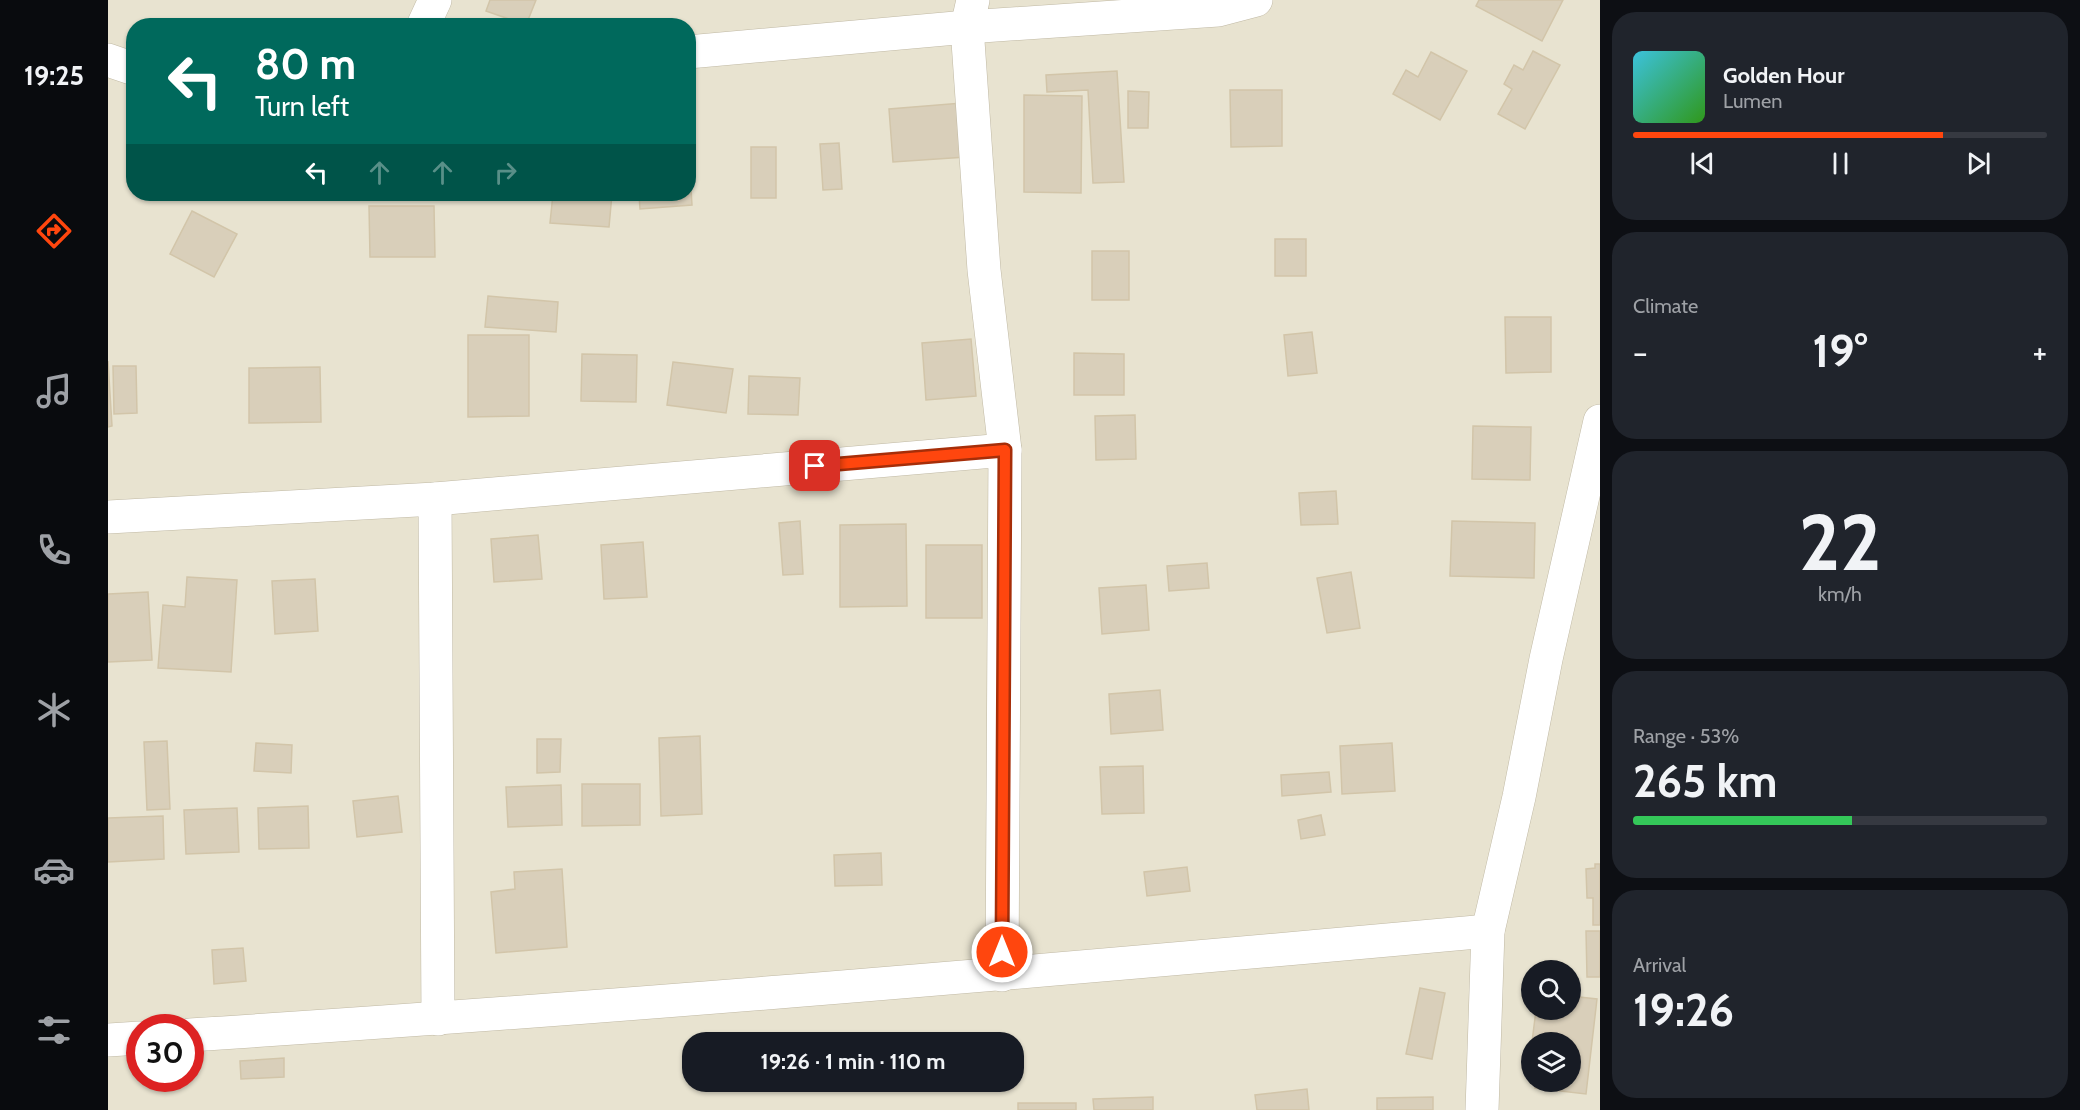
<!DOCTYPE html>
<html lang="en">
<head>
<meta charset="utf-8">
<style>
	:root { --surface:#171b24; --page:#20242c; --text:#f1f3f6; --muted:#9ea1a6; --line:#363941; --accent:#ff460e }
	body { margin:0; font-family:Cabin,sans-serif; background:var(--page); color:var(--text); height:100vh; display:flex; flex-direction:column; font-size:22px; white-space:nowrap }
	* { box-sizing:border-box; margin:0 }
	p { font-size:20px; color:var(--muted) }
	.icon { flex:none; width:33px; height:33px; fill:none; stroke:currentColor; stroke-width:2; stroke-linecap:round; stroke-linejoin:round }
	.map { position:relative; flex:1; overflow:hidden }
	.sheet { display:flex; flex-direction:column; gap:12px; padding:12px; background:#0d0f14; width:480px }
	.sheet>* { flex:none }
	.guide { position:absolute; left:18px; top:18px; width:570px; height:183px; border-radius:24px; box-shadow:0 2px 4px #0004; background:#00695c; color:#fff; overflow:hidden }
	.buttons { position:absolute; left:1413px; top:960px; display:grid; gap:12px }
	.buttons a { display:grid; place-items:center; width:60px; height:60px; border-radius:50%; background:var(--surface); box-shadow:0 2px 4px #0004; font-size:30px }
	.speed { position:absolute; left:18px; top:1014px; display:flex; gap:12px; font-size:30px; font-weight:700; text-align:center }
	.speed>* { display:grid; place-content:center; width:78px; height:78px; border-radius:50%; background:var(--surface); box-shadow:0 2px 4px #0004; line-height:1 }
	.speed .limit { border:9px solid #d22; background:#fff; color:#111 }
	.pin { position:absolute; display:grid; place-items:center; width:51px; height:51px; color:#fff; margin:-26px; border-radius:12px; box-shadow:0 3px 9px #0006 }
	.me { position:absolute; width:66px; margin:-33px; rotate:0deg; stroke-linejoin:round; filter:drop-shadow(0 0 4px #0008) }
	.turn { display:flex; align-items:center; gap:21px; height:126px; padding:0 30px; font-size:27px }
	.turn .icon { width:78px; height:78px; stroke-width:2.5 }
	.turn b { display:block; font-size:42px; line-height:51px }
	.lanes { display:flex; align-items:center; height:57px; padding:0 30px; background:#0003; justify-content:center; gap:30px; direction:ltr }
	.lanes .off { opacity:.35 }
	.big { font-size:45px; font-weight:700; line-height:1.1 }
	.sheet .card { flex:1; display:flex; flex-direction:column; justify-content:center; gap:9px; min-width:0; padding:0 21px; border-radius:24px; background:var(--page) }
	.sheet .dial { align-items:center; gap:0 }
	.dial b { font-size:78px; line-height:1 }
	.song { display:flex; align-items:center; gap:18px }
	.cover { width:72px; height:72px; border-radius:9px; background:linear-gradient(135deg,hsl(190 70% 55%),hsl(110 70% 35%)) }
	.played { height:6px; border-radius:3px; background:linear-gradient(90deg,var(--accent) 75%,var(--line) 75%) }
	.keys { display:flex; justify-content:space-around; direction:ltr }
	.heat { display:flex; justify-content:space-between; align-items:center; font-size:33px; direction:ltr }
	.charge { height:9px; border-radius:4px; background:linear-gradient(90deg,#34c759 53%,var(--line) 0) }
	.trip { position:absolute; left:574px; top:1032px; width:342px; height:60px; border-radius:24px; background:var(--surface); box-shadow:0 2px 4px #0004; font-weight:700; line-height:60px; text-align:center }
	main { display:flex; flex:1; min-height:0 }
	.tabs { display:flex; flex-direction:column; width:108px; justify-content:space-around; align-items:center; background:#090b0e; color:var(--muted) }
	.tabs .icon { width:42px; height:42px }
	.tabs .current { color:var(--accent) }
	.tabs b { font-size:27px; color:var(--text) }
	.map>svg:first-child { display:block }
	.residential { fill:#e8e3d0; fill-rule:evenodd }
	.building { fill:#d9cfba; stroke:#d2c5a9; stroke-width:1.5 }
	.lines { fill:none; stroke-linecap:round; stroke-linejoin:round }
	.minor-casing { stroke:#c0b9a4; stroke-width:34 }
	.minor { stroke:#fff; stroke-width:33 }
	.route-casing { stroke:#a62e09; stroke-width:15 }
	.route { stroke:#ff460e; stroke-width:10 }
</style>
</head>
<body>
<main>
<nav class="tabs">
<b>19:25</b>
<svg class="icon current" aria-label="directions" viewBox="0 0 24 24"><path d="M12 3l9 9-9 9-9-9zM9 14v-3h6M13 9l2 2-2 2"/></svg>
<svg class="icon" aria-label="music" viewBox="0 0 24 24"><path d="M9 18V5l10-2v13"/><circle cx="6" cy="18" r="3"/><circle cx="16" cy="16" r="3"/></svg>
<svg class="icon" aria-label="phone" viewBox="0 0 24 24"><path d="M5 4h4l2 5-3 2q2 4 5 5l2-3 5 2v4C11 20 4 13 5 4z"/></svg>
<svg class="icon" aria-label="climate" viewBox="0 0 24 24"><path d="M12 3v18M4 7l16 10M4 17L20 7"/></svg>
<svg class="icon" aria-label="car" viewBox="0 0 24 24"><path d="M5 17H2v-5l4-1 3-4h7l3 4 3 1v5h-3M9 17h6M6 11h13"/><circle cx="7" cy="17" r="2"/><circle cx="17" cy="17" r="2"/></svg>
<svg class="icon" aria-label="filters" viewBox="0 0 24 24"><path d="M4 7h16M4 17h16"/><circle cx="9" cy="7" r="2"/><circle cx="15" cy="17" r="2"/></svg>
</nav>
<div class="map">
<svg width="1492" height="1110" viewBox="0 0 1492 1110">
	<rect width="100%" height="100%" fill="#f4f0e3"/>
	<path class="residential" d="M 0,0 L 1492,0 L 1492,1110 L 0,1110 ZM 26,26 L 580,26 L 580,194 L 26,194 ZM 1424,970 L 1462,970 L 1462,1010 L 1424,1010 ZM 32,1028 L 82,1028 L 82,1078 L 32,1078 ZM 585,1042 L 906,1042 L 906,1082 L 585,1082 ZM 1424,1042 L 1462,1042 L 1462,1082 L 1424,1082 Z"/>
	<g class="building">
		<path d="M 382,0 L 428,0 L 418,25 L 378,11 Z"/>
		<path d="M 1371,0 L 1455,0 L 1434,41 L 1368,6 Z"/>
		<path d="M 1425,51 L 1452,65 L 1417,129 L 1390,114 L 1404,89 L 1396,84 L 1406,65 L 1415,70 Z"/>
		<path d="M 1323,52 L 1359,71 L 1332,120 L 1285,94 L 1298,70 L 1310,77 Z"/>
		<path d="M 1009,71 L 1016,182 L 985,183 L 980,90 L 939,92 L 938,75 Z"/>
		<path d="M 1122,90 L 1174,90 L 1174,146 L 1123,147 Z"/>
		<path d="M 1020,91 L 1041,92 L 1040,128 L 1020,128 Z"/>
		<path d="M 916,95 L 974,96 L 973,193 L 916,192 Z"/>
		<path d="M 854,103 L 858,157 L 785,162 L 781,109 Z"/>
		<path d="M 731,143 L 734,189 L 715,190 L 712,144 Z"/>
		<rect x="643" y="147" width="25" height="51"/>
		<path d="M 581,155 L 584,205 L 532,209 L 531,194 L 580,194 Z"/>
		<path d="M 69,194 L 82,194 L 79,199 Z"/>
		<path d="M 445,194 L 504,194 L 501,227 L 442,223 Z"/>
		<path d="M 261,206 L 326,206 L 327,257 L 262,257 Z"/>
		<path d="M 84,211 L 129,234 L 106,277 L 62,254 Z"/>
		<rect x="1167" y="239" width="31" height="37"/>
		<rect x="984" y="251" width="37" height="49"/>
		<path d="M 380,296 L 450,302 L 448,332 L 377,327 Z"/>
		<path d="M 1397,317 L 1443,317 L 1443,372 L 1398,373 Z"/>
		<path d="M 1204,332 L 1209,373 L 1180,376 L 1176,335 Z"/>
		<path d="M 360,335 L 421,335 L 421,416 L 360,417 Z"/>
		<path d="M 863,339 L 868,396 L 818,400 L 814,343 Z"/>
		<path d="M 966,353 L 1016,354 L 1016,395 L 966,395 Z"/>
		<path d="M 474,354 L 529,355 L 528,402 L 473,401 Z"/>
		<path d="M 0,361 L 4,426 L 0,427 Z"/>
		<path d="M 565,362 L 625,369 L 618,413 L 559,405 Z"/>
		<path d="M 5,366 L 28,366 L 29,413 L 6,414 Z"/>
		<path d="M 212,367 L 213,422 L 141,423 L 141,368 Z"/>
		<path d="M 641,376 L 692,378 L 690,415 L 640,414 Z"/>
		<path d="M 1027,415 L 1028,459 L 988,460 L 987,416 Z"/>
		<path d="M 1365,426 L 1423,427 L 1422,480 L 1364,479 Z"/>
		<path d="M 1228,491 L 1230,524 L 1193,525 L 1191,493 Z"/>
		<path d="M 692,521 L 695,574 L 675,575 L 671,523 Z"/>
		<path d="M 1344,521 L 1427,523 L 1426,578 L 1342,576 Z"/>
		<path d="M 798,524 L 799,606 L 732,607 L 732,525 Z"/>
		<path d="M 430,535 L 434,579 L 386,582 L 383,539 Z"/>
		<path d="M 535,542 L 539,597 L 496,599 L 493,545 Z"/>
		<rect x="818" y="545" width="56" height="73"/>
		<path d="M 1099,563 L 1101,588 L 1061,591 L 1059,566 Z"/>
		<path d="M 1243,572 L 1252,628 L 1219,633 L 1209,578 Z"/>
		<path d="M 79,577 L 129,580 L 123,672 L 50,668 L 55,605 L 77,607 Z"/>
		<path d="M 207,579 L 210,631 L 167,634 L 164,581 Z"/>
		<path d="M 1038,585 L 1041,630 L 994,634 L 991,588 Z"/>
		<path d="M 40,592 L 44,660 L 0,662 L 0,594 Z"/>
		<path d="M 1052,690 L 1055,730 L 1003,734 L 1001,694 Z"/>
		<path d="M 592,736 L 594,814 L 553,816 L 551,738 Z"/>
		<path d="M 429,739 L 453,739 L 452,772 L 429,773 Z"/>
		<path d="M 59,741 L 62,809 L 39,810 L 36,742 Z"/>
		<path d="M 148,743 L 184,745 L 183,773 L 146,771 Z"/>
		<path d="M 1284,743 L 1287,791 L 1234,794 L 1232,746 Z"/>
		<path d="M 1035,766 L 1036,813 L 994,814 L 992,767 Z"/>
		<path d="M 1221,772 L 1223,792 L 1174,796 L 1173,775 Z"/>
		<path d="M 474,784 L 532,784 L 532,825 L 474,826 Z"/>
		<path d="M 453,785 L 454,825 L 400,827 L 398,787 Z"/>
		<path d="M 290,796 L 294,832 L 249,837 L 245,801 Z"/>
		<path d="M 200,806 L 201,848 L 151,849 L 150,808 Z"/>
		<path d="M 129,808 L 131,852 L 78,854 L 76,810 Z"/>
		<path d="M 1213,815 L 1217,835 L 1193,839 L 1190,820 Z"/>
		<path d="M 55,816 L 56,859 L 0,862 L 0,818 Z"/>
		<path d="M 773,853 L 774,885 L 727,886 L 726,855 Z"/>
		<path d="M 1487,864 L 1492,864 L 1492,925 L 1485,925 L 1485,898 L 1479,898 L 1478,869 L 1487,868 Z"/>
		<path d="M 1079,867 L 1082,891 L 1039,896 L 1036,872 Z"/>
		<path d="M 454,869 L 459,947 L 388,953 L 383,892 L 407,889 L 406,872 Z"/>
		<path d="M 1478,931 L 1492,931 L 1492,977 L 1479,977 Z"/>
		<path d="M 135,948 L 138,981 L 106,984 L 104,950 Z"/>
		<path d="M 1312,988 L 1337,993 L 1324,1059 L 1298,1054 Z"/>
		<path d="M 1462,996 L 1489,999 L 1478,1094 L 1427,1088 L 1428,1082 L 1462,1082 L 1462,1042 L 1424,1042 L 1428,1010 L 1462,1010 Z"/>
		<path d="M 176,1058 L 176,1077 L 133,1079 L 132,1061 Z"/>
		<path d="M 1199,1089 L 1201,1110 L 1149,1110 L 1147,1095 Z"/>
		<path d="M 1045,1097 L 1045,1110 L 986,1110 L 985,1099 Z"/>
		<path d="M 1325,1097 L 1325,1110 L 1269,1110 L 1269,1098 Z"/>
		<rect x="910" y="1103" width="58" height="7"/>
	</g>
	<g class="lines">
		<g class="minor-casing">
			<g id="minor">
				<path d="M 865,0 L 859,27 L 876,270 L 897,450"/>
				<path d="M 315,26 L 327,0"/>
				<path d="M 580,52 L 859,27 L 1110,10 L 1148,0"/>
				<path d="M 0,60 L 26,69"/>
				<path d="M 327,499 L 330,1019"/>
				<path d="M 0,517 L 327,499 L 897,450 L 894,975"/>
				<path d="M 82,1035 C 516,1007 948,970 1380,931"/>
				<path d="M 0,1040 L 32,1038"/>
				<path d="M 1374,1110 L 1380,931 L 1411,797 L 1438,659 L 1492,421"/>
			</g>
		</g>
		<use href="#minor" class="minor"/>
	</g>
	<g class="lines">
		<g class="route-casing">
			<path id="route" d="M 707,466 L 897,450 L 894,952"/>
		</g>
		<use href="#route" class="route"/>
	</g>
</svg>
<div class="buttons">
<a><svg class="icon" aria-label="search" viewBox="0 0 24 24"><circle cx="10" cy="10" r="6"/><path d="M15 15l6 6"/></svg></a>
<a><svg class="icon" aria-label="layers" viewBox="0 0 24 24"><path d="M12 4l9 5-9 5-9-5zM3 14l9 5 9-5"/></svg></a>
</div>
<div class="speed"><div class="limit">30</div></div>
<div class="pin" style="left:707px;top:466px;background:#d93025"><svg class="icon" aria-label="arrive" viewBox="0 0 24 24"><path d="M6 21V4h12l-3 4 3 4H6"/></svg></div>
<svg class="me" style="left:894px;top:952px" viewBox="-20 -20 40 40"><circle r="17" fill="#ff460e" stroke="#fff" stroke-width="3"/><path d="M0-11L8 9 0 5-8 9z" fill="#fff"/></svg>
<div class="trip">19:26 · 1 min · 110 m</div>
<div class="guide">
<div class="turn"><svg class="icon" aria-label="left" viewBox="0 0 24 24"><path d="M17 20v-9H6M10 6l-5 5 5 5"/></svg><div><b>80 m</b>Turn left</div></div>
<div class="lanes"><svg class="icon" aria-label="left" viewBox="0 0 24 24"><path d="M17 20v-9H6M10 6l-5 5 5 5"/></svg><svg class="icon off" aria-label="ahead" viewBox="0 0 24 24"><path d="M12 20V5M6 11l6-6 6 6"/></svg><svg class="icon off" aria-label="ahead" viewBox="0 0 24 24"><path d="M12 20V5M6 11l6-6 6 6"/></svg><svg class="icon off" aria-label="right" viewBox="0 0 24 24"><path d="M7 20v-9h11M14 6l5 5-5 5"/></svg></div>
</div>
</div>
<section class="sheet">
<div class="card">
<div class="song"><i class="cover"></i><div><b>Golden Hour</b><p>Lumen</p></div></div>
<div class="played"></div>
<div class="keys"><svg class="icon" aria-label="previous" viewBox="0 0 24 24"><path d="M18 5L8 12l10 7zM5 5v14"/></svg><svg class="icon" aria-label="pause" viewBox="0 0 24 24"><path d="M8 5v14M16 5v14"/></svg><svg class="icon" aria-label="next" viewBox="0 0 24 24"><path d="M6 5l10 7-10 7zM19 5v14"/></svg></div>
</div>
<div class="card"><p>Climate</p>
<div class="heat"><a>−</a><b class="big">19°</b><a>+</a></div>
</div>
<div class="card dial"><b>22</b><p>km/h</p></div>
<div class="card"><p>Range · 53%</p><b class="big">265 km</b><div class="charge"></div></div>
<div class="card"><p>Arrival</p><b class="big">19:26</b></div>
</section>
</main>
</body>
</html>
